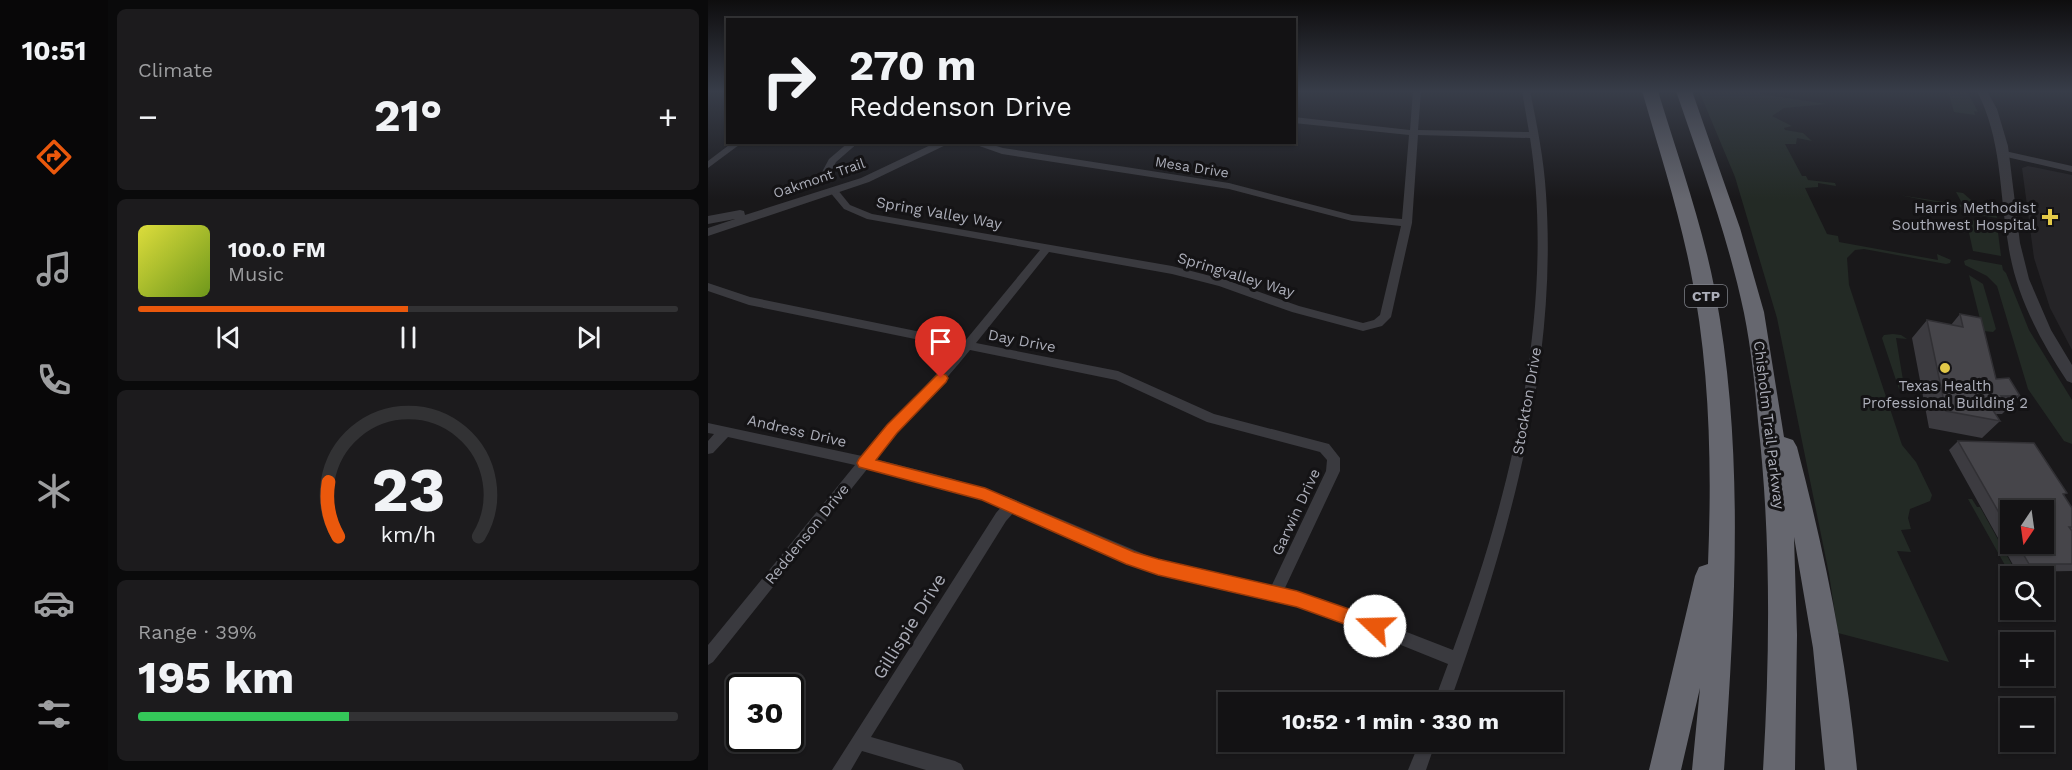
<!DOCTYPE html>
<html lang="en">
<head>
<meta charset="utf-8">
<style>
	:root { --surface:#131214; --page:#1c1b1d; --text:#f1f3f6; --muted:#9d9ea0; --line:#323234; --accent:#ea580c }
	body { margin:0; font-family:"Work Sans",sans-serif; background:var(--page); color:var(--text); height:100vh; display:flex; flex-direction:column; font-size:22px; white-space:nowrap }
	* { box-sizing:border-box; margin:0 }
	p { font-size:20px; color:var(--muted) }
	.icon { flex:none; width:33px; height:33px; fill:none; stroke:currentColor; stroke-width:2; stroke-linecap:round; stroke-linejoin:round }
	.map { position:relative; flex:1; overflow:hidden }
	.details { display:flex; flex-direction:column; gap:9px; padding:9px; background:#0a0a0b; width:600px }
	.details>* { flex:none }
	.guide { position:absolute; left:18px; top:18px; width:570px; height:126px; border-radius:0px; box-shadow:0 2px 4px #0004,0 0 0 2px var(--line); background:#131214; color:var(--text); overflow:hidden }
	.needle { width:39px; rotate:193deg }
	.controls { position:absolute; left:1292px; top:500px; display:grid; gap:12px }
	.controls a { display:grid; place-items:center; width:54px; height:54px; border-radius:0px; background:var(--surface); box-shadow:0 2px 4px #0004,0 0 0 2px var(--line); font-size:30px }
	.speed { position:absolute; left:18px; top:674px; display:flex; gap:12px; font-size:30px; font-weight:700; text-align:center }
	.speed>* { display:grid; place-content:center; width:78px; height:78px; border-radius:50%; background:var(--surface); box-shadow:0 2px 4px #0004,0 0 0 2px var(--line); line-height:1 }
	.speed .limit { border:3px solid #111; border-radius:9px; background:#fff; color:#111 }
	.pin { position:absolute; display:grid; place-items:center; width:51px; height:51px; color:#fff; margin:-62px -26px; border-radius:50% 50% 50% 0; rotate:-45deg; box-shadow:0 0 6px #0007 }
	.pin .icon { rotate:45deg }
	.me { position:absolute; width:66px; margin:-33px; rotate:291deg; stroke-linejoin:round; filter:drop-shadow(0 0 4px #0008) }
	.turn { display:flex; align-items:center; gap:21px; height:126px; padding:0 24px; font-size:27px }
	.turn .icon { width:78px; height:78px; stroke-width:2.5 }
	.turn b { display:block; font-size:42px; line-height:51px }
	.big { font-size:45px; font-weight:700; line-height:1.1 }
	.details .tile { flex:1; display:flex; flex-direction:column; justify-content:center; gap:9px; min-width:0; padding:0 21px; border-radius:9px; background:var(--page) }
	.details .dial { align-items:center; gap:0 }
	.dial svg { height:156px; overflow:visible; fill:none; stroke:var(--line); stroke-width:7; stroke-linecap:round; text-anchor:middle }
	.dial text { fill:var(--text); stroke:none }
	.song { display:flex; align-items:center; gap:18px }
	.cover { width:72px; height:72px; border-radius:9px; background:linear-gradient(135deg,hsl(60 70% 55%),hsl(80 70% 35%)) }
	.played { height:6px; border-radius:3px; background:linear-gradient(90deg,var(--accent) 50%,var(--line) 50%) }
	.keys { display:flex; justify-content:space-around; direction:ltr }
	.heat { display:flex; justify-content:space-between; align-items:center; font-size:33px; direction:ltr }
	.charge { height:9px; border-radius:4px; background:linear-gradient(90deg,#34c759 39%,var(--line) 0) }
	.trip { position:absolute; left:510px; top:692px; width:345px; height:60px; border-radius:0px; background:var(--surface); box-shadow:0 2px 4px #0004,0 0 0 2px var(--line); font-weight:700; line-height:60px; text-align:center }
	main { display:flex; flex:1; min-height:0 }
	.menu { display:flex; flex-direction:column; width:108px; justify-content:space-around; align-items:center; background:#080708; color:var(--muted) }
	.menu .icon { width:42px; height:42px }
	.menu .active { color:var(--accent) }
	.menu b { font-size:27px; color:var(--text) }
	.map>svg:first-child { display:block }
	.built { fill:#252427 }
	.green { fill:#232a25 }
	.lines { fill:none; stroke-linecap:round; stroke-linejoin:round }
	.minor { fill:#3a3a3f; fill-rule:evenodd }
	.tertiary { fill:#3a3a3f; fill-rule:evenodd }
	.motorway { fill:#66676f; fill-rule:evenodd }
	.wall { fill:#3c3b40; fill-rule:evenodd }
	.building { fill:#46454a; stroke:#313034; stroke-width:1.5 }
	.route { fill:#ea580c; stroke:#983908; stroke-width:1.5 }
	.poi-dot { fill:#e3c948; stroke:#141315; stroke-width:2 }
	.labels { text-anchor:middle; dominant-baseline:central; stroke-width:6; stroke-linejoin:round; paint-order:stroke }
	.far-street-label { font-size:14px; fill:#acaeb9; stroke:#141315 }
	.shield { fill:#141315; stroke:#7e8088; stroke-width:1.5 }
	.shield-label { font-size:14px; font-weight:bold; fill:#acaeb9 }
	.poi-label { font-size:15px; fill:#acaeb9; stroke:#141315; text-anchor:end }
	.street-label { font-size:15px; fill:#acaeb9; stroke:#141315 }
	.near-street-label { font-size:18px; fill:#acaeb9; stroke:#141315 }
</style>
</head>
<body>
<main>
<nav class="menu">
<b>10:51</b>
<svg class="icon active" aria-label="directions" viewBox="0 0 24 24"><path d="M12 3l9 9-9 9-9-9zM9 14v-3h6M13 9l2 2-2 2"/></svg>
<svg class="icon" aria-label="music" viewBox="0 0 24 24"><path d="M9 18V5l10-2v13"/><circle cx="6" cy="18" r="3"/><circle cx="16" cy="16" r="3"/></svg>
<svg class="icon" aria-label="phone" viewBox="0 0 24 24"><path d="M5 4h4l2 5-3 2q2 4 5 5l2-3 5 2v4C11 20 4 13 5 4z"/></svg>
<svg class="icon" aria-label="climate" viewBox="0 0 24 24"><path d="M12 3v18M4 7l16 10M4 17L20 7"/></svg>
<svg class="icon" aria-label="car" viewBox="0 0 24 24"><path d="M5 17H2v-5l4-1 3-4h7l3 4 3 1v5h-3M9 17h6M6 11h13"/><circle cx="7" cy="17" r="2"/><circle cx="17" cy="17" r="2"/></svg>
<svg class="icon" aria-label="filters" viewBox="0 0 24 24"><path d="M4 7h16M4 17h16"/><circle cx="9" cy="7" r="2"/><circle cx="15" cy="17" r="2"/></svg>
</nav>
<section class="details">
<div class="tile"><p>Climate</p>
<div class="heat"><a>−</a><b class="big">21°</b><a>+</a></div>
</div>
<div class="tile">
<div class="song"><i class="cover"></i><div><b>100.0 FM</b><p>Music</p></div></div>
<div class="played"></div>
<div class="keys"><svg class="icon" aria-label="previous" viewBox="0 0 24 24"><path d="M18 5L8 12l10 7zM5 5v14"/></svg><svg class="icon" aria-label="pause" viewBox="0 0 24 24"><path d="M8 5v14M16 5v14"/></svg><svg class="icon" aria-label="next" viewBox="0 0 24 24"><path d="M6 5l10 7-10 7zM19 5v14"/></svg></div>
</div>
<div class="tile dial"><svg viewBox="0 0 100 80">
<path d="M14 69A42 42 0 1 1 86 69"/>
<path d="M14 69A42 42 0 0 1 9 41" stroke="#ea580c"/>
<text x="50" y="56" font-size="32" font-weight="700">23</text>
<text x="50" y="72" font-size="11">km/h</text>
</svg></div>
<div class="tile"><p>Range · 39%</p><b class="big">195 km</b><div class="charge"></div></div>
</section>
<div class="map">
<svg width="1364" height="770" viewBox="0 0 1364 770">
	<rect width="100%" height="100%" fill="#19181a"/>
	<path class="built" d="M 1320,166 L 1364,175 L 1364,350 L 1342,308 L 1326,258 L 1314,168 Z"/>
	<g class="green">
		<path d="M 991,91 L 1052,91 L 1052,94 L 1119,104 L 1076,108 L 1064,116 L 1084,126 L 1076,128 L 1077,130 L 1095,133 L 1104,141 L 1089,138 L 1088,144 L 1077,144 L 1094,176 L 1098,176 L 1100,180 L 1127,183 L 1128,186 L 1110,183 L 1110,187 L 1097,188 L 1119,234 L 1130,236 L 1131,242 L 1230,260 L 1229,254 L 1243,260 L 1242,263 L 1238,264 L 1156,249 L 1147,250 L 1139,258 L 1141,285 L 1194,445 L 1208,462 L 1224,495 L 1222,501 L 1202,509 L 1200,518 L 1203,529 L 1193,530 L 1203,552 L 1189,551 L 1241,662 L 1130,633 L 1121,574 L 1069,318 L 1027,177 Z"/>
		<path d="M 1240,91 L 1259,91 L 1270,112 L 1266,111 L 1267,115 L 1246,112 Z"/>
		<path d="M 1248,192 L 1255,193 L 1270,206 L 1288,211 L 1289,218 L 1255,212 L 1253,207 L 1191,195 L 1255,205 Z"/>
		<path d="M 1258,219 L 1289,225 L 1293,256 L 1265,251 Z"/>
		<path d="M 1261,259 L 1294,265 L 1295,270 L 1298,273 L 1321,330 L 1364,400 L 1364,444 L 1356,441 L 1320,389 L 1289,286 L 1279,276 L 1257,265 L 1256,261 Z"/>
		<path d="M 1261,275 L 1275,284 L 1288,329 L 1285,332 L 1275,331 Z"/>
		<path d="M 1185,334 L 1193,335 L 1199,339 L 1188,338 L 1197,392 L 1191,389 L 1174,338 L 1176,335 Z"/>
		<path d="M 1260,499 L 1264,499 L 1269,507 L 1272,507 L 1308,572 L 1339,571 L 1346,584 L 1335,584 L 1335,576 L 1303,576 Z"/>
	</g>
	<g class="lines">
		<g class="minor">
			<path d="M 705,91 L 713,91 L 710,130 L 821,132 L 814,91 L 822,91 C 829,125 836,159 838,194 C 850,368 800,540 742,702 L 726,702 L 740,664 L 611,612 L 450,574 L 401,554 L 307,511 L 298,521 L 163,737 L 247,761 L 253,764 L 256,770 L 218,770 L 154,751 L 143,770 L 124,770 L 288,513 L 294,506 L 242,490 L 160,468 L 5,662 L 0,665 L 0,645 L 147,465 L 20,437 L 5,453 L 0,454 L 0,441 L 6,434 L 0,433 L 0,423 L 154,456 C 185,419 220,385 251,348 L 41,305 L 0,291 L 0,283 L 42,297 L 257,341 L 332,250 L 159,219 L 136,209 L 121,191 L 126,188 L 129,189 L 142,205 L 164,214 L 464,266 L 518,280 L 591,306 L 655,323 L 666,320 L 672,315 L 693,226 L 644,221 L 521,189 L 294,154 L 260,142 L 275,142 L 295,148 L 521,183 L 644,215 L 694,219 L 701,135 L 586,123 L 586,117 L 702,130 ZM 710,135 L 822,138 C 848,306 804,492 745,650 L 611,598 L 576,590 L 632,471 L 632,458 L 621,444 L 506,414 L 410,371 L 268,343 L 341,252 L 464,274 L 511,286 L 584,312 L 655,331 L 674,326 L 683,317 L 704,223 ZM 262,350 L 408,380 L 499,422 L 612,452 L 619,460 L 618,471 L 563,587 L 450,560 L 298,496 L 242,478 L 167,459 C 197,421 232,388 262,350 Z"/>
			<path d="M 25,142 L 35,142 L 0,168 L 0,161 Z"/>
			<path d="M 141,142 L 151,142 L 128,162 L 122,174 L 116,174 L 114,172 L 121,159 Z"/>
			<path d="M 1297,151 L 1364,166 L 1364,172 L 1294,156 L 1294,152 Z"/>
			<path d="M 712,741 L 728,741 L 718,770 L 700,770 Z"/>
		</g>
		<g class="tertiary">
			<path d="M 1269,91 L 1279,91 L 1289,109 L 1300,146 L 1312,243 L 1321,279 L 1343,330 L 1364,365 L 1364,383 L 1359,381 C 1331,339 1307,293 1300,243 C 1291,190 1294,140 1269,91 Z"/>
			<path d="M 229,142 L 244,142 L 161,182 L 0,236 L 0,228 L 27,219 L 0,224 L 0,216 L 32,210 L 36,211 L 37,215 L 153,178 Z"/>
		</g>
		<g class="motorway">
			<path d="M 934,91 L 950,91 C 970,157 994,223 1007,291 C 1037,449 1027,611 1016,770 L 984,770 L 992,688 L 973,770 L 941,770 L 987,576 L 991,567 L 1000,564 C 1004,465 1002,365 982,268 C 970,208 951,150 934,91 Z"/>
			<path d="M 968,91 L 984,91 L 1032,228 L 1056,312 L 1076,437 L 1085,440 L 1089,447 C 1117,554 1139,660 1149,770 L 1117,770 L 1105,648 L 1086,537 L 1089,635 L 1087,770 L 1055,770 C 1062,653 1063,537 1050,421 C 1047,385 1043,348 1036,313 C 1020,237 993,164 968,91 Z"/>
		</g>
	</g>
	<g class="wall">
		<path d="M 1252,314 L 1288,379 L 1312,396 L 1294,414 L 1287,414 L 1292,421 L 1274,438 L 1221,428 L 1204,338 L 1219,320 L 1243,325 Z"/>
		<path d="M 1250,441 L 1355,495 L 1364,508 L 1364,571 L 1309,572 L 1241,450 ZM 1302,510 L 1335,543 L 1302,543 Z"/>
	</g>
	<g class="building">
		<path d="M 1252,314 L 1273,318 L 1288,379 L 1301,378 L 1312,396 L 1293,396 L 1297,401 L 1279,401 L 1292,421 L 1238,411 L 1219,320 L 1255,327 Z"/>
		<path d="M 1250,441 L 1326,443 L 1359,493 L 1355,494 L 1364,508 L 1364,527 L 1361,527 L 1364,531 L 1364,564 L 1321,564 L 1309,543 L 1335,543 L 1335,510 L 1302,510 L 1302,532 Z"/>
	</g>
	<linearGradient id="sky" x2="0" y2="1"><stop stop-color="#0e0d0e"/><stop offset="0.46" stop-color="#383d49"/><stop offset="1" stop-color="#383d49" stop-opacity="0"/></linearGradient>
	<rect width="1364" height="199" fill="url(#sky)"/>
	<path class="route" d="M 233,373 L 238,375 L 240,378 L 238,382 L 189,433 L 168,460 L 277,488 L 426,552 L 450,559 L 589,591 L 667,618 L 673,620 L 676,626 L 673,632 L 667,635 L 589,607 L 450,575 L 418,564 L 274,500 L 151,467 L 149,463 L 151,459 L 179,425 L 229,375 Z"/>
	<g class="poi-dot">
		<path d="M1339 208h6v6h6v6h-6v6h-6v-6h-6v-6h6z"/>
		<circle cx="1237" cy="368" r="6"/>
	</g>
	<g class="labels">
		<g class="far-street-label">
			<text transform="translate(484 167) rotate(9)">Mesa Drive</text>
			<text transform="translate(111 178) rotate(-19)">Oakmont Trail</text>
		</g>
		<rect class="shield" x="977" y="285" width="42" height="22" rx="4.5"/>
		<g class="shield-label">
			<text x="998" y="296">CTP</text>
		</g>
		<g class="poi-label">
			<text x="1328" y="208">Harris Methodist<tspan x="1328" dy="17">Southwest Hospital</tspan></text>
			<text x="1237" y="386" text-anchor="middle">Texas Health<tspan x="1237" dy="17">Professional Building 2</tspan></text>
		</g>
		<g class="street-label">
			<text transform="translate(231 213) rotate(10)">Spring Valley Way</text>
			<text transform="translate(528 275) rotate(17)">Springvalley Way</text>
			<text transform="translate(314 341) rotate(11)">Day Drive</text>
			<text transform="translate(819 401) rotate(-80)">Stockton Drive</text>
			<text transform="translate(1061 425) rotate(83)">Chisholm Trail Parkway</text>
			<text transform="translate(89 431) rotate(13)">Andress Drive</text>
			<text transform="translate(588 512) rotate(-65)">Garwin Drive</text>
			<text transform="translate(99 534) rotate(-51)">Reddenson Drive</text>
		</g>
		<g class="near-street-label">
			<text transform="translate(201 626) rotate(-58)">Gillispie Drive</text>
		</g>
	</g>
</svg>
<div class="controls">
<a><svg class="needle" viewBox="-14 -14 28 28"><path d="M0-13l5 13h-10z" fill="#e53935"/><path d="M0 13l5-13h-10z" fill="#9d9ea0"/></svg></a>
<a><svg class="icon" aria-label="search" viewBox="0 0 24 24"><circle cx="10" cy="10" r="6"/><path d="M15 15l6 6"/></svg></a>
<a>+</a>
<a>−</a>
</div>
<div class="speed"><div class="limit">30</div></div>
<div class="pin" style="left:233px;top:378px;background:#d93025"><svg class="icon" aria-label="arrive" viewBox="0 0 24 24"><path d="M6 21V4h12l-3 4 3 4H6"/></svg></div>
<svg class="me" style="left:667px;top:626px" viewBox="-20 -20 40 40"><circle r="19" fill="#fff"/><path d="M0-13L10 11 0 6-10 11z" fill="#ea580c"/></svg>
<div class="trip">10:52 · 1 min · 330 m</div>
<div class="guide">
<div class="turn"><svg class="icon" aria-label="right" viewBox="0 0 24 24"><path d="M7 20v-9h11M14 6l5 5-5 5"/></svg><div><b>270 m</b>Reddenson Drive</div></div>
</div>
</div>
</main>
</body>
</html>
